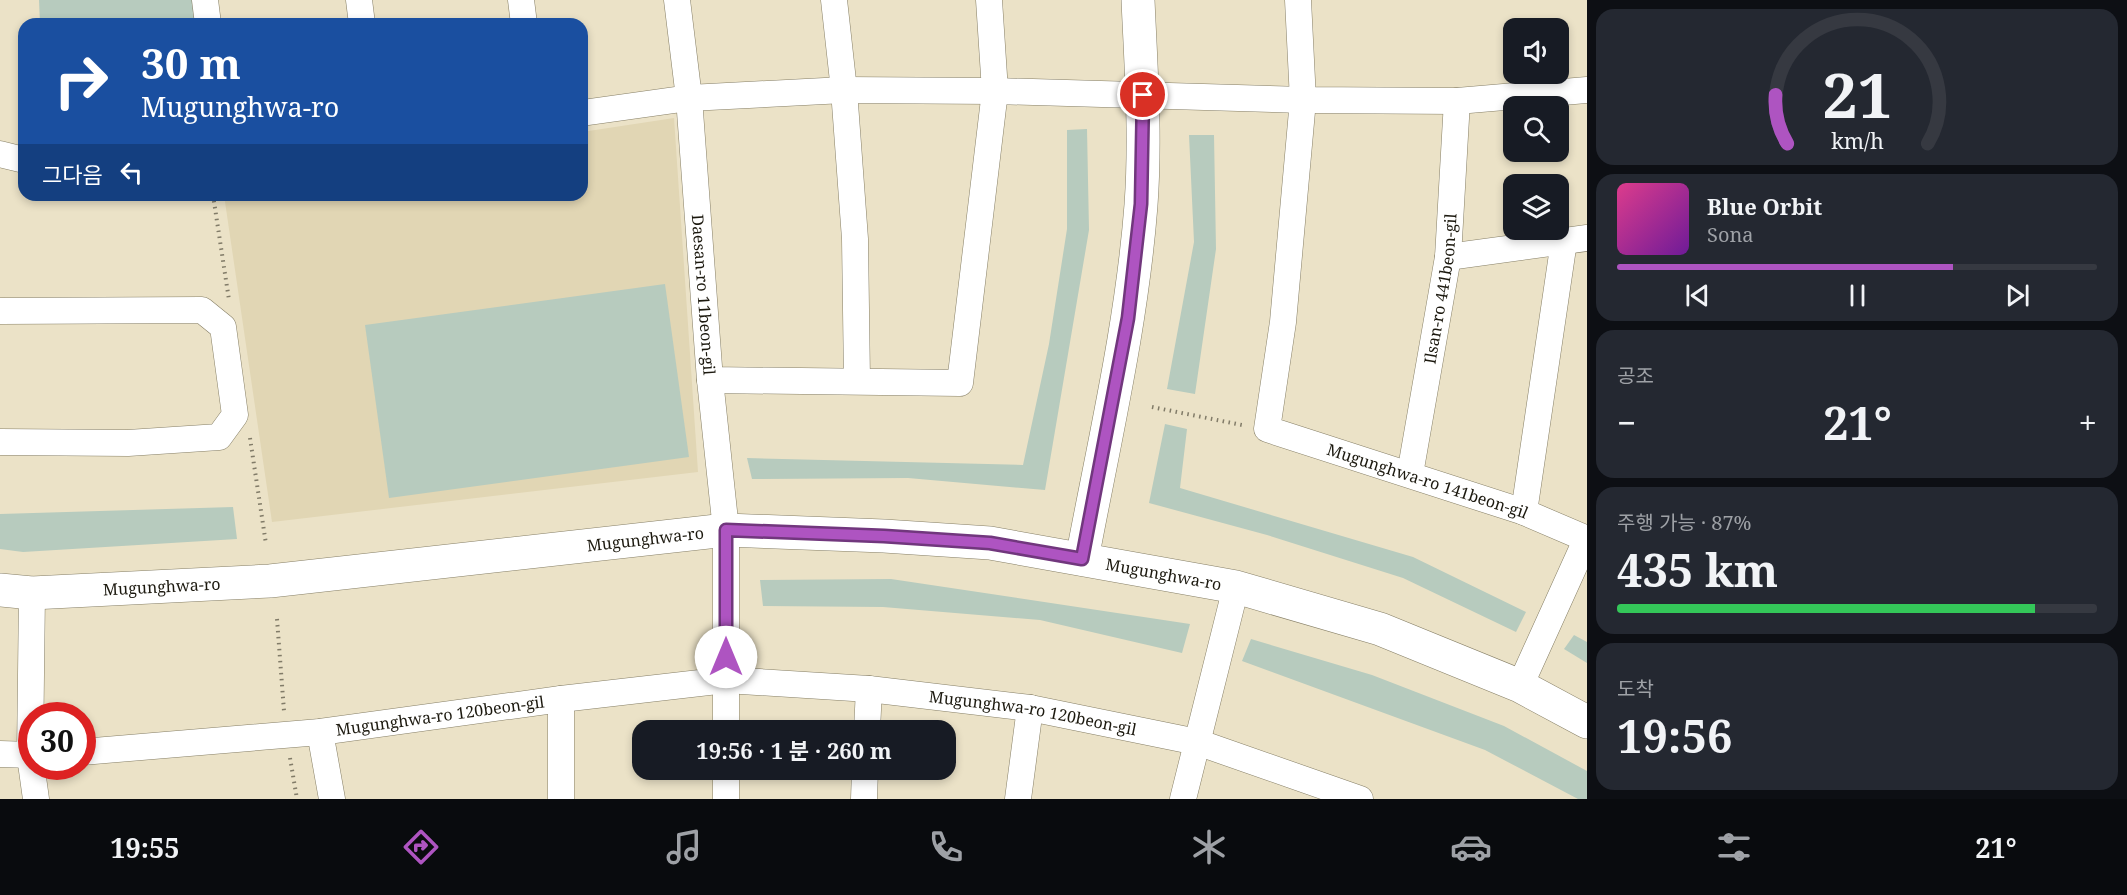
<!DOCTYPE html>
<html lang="ko">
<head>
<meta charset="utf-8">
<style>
	:root { --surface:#171b24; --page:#242831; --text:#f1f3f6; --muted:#9ea1a6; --line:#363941; --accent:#ae54c1 }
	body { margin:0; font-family:"Noto Serif","Noto Sans KR",serif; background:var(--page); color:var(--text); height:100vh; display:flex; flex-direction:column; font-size:22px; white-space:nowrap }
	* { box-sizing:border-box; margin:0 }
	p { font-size:20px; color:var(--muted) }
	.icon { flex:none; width:33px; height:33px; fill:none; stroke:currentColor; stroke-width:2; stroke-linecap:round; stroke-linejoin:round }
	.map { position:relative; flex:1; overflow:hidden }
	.drawer { display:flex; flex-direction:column; gap:9px; padding:9px; background:#0d0f14; width:540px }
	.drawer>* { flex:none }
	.banner { position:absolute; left:18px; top:18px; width:570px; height:183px; border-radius:18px; box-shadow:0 3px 9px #0003; background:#1a4fa0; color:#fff; overflow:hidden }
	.buttons { position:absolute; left:1503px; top:18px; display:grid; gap:12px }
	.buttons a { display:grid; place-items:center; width:66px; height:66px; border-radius:12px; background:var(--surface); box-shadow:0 3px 9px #0003; font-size:30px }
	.speed { position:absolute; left:18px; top:702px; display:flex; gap:12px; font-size:30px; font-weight:700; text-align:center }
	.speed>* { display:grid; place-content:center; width:78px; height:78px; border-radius:50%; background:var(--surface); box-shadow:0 3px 9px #0003; line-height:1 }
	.speed .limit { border:9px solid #d22; background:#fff; color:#111 }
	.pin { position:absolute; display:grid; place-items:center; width:51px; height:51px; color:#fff; margin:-26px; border:3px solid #fff; border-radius:50%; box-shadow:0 2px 6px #0007 }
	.me { position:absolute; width:66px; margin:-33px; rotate:0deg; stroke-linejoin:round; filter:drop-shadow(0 0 4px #0008) }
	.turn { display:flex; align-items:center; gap:21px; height:126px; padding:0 24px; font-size:27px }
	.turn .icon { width:78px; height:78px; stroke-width:2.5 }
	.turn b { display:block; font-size:42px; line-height:51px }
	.then { display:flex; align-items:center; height:57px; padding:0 24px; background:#0003; gap:12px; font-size:22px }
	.big { font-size:45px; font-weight:700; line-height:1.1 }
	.drawer .card { flex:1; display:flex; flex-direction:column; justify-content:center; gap:9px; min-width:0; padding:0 21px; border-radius:18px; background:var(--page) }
	.drawer .dial { align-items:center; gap:0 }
	.dial svg { height:156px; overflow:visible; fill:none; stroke:var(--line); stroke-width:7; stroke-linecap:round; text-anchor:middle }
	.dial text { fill:var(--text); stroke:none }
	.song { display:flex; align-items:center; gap:18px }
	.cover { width:72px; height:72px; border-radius:9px; background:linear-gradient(135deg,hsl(330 70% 55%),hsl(280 70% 35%)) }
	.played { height:6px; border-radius:3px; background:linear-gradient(90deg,var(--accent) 70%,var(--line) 70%) }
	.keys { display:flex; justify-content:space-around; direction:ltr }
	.heat { display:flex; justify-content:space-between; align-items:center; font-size:33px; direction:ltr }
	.charge { height:9px; border-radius:4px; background:linear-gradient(90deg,#34c759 87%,var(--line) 0) }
	.trip { position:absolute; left:632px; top:720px; width:324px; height:60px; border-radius:18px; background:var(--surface); box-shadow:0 3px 9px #0003; font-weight:700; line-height:60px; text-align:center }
	.tab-bar { display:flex; height:96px; justify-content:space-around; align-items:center; background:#090b0e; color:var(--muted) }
	.tab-bar .icon { width:42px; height:42px }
	.tab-bar .on { color:var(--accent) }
	.tab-bar b { font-size:27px; color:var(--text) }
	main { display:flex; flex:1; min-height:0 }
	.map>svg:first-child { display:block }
	.built { fill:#e1d6b4 }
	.green { fill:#b7cbbe }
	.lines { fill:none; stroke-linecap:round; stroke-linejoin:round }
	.minor-casing { stroke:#867f66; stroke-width:27 }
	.secondary-casing { stroke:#867f66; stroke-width:34 }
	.path { stroke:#817b68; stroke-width:4; stroke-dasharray:1.5 4.5; stroke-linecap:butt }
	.minor { stroke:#fff; stroke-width:26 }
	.secondary { stroke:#fff; stroke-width:33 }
	.route-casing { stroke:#71377d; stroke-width:15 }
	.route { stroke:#ae54c1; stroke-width:10 }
	.labels { text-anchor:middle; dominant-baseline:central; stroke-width:5; stroke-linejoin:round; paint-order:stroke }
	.street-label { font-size:16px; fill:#1c190f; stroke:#ebe2c7 }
</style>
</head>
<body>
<main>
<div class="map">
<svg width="1587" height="799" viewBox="0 0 1587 799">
	<rect width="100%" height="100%" fill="#ebe2c7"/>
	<path class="built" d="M 674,118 L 698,472 L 272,522 L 224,195 L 582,195 L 582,132 Z"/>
	<g class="green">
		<path d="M 39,0 L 192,0 L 196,24 L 40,24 Z"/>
		<path d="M 1087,129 L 1089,230 L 1045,490 L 908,478 L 752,479 L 747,458 L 1023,465 L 1049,344 L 1067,229 L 1067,130 Z"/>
		<path d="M 1189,135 L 1214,135 L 1216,249 L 1195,394 L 1167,389 L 1194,242 Z"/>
		<path d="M 665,284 L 689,457 L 389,498 L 365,325 Z"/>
		<path d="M 1165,424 L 1187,429 L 1180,488 L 1413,557 L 1526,612 L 1516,632 L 1403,578 L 1267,535 L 1149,503 Z"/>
		<path d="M 233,507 L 237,539 L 23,552 L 0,549 L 0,514 Z"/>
		<path d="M 891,579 L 1190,624 L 1182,653 L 1040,620 L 883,607 L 763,606 L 760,580 Z"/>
		<path d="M 1574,635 L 1587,642 L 1587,663 L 1564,649 Z"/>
		<path d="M 1251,639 L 1372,675 L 1504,726 L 1587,771 L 1587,799 L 1578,799 L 1485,750 L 1242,661 Z"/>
	</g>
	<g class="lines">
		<g class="minor-casing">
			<g id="minor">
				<path d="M 205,0 L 208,24"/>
				<path d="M 359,0 L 362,24"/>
				<path d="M 521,0 L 524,24"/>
				<path id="s1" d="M 677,0 L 689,98 L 710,380 L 960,383 L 995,91 L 989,0"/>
				<path d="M 834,0 L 844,90 L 855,239 L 857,380"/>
				<path id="s2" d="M 1298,0 L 1303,100 L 1283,322 L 1267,429 L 1524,512 L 1587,539"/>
				<path d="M 582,113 L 689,98 L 844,90 L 995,91 L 1303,100 L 1457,101 L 1587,90"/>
				<path d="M 0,154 L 24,160"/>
				<path d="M 1448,257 L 1587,238"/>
				<path d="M 0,311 L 202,310 L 223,327 L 235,415 L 219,437 L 128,443 L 0,442"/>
				<path d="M 710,380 L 726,530 L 726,730"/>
				<path id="s3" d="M 1410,474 L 1448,257 L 1457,101"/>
				<path d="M 1524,512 L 1564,241"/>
				<path d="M 32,593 L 30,756 L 36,799"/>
				<path d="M 1520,686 L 1587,538"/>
				<path d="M 561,699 L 561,799"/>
				<path d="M 867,730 L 869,689"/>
				<path d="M 320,732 L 332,799"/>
				<path id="s4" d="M 82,752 L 320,732 L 561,699 L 726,680 L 869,689 L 1030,708 L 1197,742 L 1360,799"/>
				<path d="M 0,754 L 32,755"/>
				<path d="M 726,770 L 726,799"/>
				<path d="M 864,799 L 865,770"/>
				<path d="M 1018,799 L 1030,708"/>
				<path d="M 1183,799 L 1236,587"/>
			</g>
		</g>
		<g class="secondary-casing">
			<g id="secondary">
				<path d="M 1082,559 C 1104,442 1132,324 1141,205 C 1146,136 1141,68 1138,0"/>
				<path id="s5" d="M 0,590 L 32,593 L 270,581 L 726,530 L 884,536 L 990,543 L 1236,587 L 1380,629 L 1520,686 L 1587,722"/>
			</g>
		</g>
		<g class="path">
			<path d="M 213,195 L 229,300"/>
			<path d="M 1152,407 L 1242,425"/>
			<path d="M 250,438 L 266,544"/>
			<path d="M 277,619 L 284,711"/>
			<path d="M 290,758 L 297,799"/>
		</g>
		<use href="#minor" class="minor"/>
		<use href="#secondary" class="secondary"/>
	</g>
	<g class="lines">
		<g class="route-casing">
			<path id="route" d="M 726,657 L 726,530 L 884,536 L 990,543 L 1082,559 L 1128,318 L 1141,204 L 1143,95"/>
		</g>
		<use href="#route" class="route"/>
	</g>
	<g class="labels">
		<g class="street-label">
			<text stroke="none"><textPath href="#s3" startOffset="188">Ilsan-ro 441beon-gil</textPath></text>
			<text stroke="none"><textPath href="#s1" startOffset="296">Daesan-ro 11beon-gil</textPath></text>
			<text stroke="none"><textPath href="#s2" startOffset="600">Mugunghwa-ro 141beon-gil</textPath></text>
			<text stroke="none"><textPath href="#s5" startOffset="648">Mugunghwa-ro</textPath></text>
			<text stroke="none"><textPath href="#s5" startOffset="1170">Mugunghwa-ro</textPath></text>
			<text stroke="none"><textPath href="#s5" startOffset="162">Mugunghwa-ro</textPath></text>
			<text stroke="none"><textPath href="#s4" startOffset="957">Mugunghwa-ro 120beon-gil</textPath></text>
			<text stroke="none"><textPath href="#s4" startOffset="360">Mugunghwa-ro 120beon-gil</textPath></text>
		</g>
	</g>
</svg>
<div class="buttons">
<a><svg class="icon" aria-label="sound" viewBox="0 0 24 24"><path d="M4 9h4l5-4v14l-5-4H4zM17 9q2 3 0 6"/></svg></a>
<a><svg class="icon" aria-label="search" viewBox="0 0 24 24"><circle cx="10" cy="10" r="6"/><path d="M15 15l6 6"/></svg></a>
<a><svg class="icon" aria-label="layers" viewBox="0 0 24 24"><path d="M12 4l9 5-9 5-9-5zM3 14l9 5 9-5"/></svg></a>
</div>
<div class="speed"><div class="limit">30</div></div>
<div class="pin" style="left:1143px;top:95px;background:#d93025"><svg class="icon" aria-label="arrive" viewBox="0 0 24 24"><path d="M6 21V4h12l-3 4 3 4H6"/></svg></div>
<svg class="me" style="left:726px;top:657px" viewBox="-20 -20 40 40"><circle r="19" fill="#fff"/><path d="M0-13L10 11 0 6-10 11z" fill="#ae54c1"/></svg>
<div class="trip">19:56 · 1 분 · 260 m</div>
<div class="banner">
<div class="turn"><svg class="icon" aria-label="right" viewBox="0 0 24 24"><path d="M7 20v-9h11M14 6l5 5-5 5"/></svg><div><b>30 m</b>Mugunghwa-ro</div></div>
<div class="then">그다음<svg class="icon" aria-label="left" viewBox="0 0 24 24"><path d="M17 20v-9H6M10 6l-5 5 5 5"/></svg></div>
</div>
</div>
<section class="drawer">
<div class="card dial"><svg viewBox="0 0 100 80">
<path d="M14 69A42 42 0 1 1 86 69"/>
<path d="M14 69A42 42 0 0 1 8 44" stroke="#ae54c1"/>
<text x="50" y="56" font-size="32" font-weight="700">21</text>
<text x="50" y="72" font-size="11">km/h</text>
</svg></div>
<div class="card">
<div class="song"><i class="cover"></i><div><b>Blue Orbit</b><p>Sona</p></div></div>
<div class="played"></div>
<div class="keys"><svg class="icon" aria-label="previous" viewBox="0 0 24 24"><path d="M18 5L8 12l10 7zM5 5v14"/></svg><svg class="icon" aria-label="pause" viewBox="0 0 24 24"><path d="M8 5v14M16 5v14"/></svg><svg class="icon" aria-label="next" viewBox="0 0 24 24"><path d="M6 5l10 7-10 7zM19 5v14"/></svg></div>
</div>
<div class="card"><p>공조</p>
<div class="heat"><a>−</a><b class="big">21°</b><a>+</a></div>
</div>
<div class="card"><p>주행 가능 · 87%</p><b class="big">435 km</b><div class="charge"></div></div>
<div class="card"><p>도착</p><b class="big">19:56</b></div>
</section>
</main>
<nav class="tab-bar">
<b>19:55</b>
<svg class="icon on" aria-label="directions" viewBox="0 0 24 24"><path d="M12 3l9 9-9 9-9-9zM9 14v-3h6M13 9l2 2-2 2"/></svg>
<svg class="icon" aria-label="music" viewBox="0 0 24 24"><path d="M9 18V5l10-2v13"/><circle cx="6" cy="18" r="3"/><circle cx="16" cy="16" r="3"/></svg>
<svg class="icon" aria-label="phone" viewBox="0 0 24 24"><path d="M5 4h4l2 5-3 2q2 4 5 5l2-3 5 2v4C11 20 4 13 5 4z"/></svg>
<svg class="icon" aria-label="climate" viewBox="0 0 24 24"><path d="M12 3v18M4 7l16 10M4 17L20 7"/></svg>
<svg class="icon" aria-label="car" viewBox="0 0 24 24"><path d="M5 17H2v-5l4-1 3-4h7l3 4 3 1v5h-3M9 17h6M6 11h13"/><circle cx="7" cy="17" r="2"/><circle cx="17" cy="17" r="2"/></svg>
<svg class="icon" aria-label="filters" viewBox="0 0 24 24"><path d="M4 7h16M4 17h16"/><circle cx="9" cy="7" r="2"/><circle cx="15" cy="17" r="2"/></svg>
<b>21°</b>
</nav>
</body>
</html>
